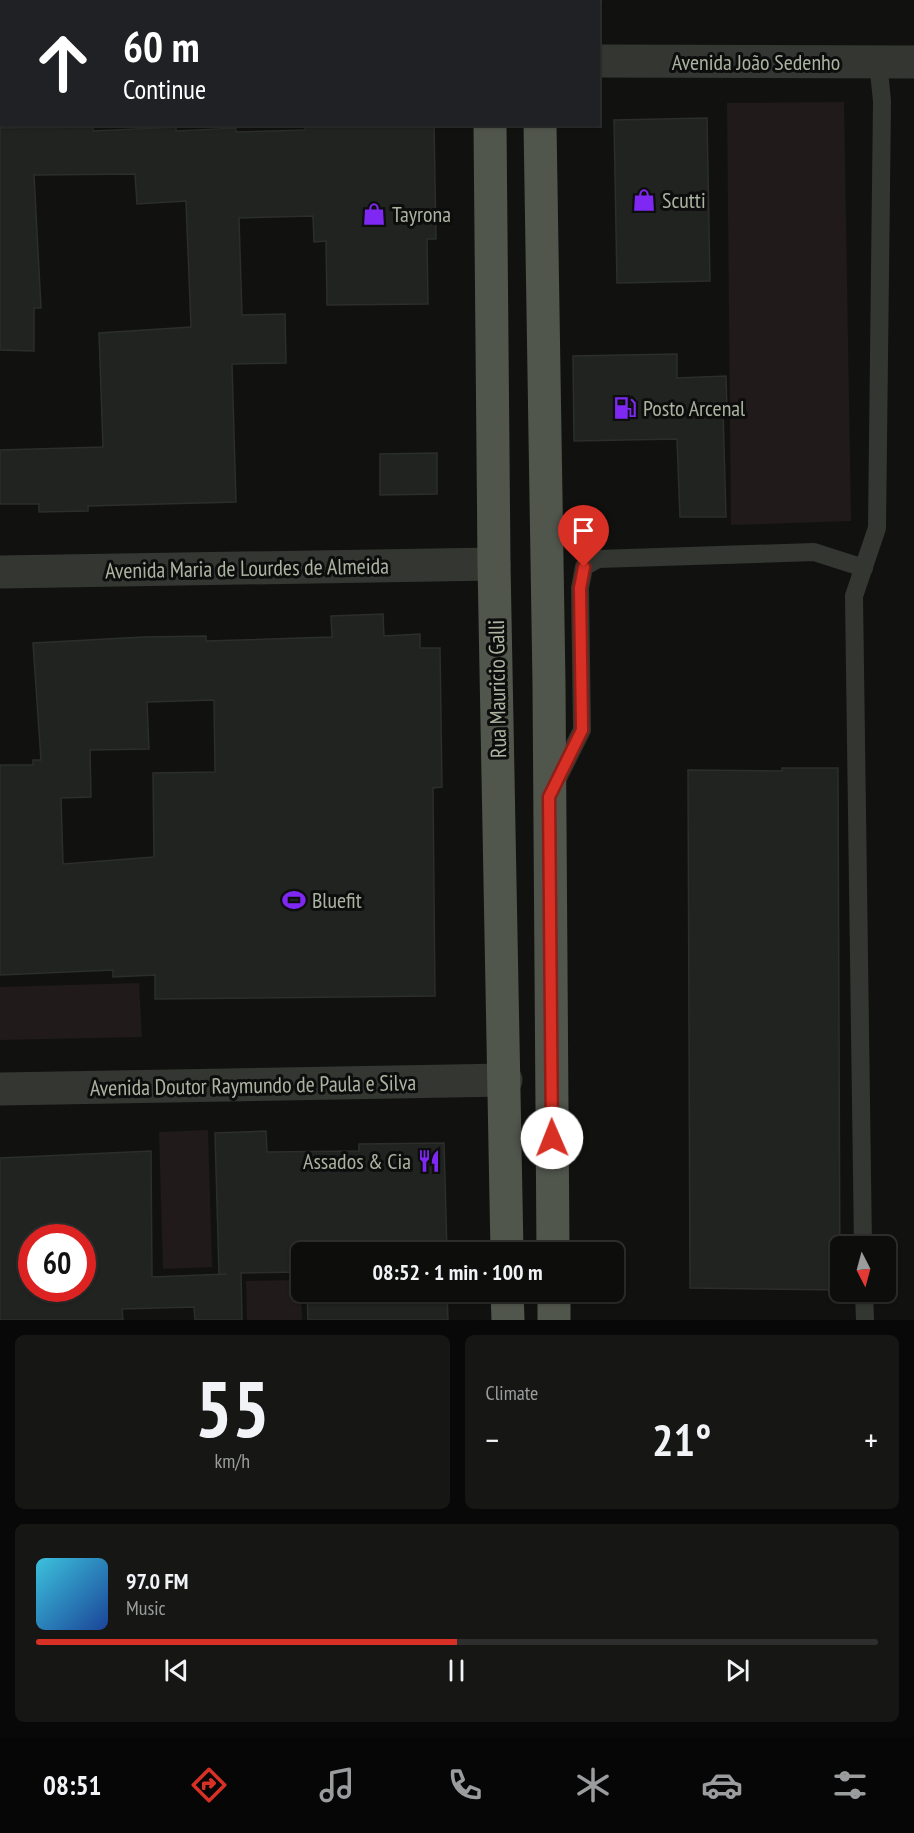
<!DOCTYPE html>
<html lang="en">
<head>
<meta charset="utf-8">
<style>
	:root { --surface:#0d0e0c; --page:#161715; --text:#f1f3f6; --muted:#9a9c9d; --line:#2d2e2d; --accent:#d93025 }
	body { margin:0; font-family:"PT Sans Narrow",sans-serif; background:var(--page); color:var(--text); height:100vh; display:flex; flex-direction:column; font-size:22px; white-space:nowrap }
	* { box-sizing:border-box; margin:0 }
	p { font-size:20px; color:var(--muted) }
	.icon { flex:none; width:33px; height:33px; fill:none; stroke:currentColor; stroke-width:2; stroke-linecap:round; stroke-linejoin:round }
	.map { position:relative; height:1320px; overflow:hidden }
	.sheet { display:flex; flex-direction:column; gap:15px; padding:15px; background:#070807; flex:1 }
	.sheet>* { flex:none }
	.guide { position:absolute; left:0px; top:0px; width:600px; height:126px; box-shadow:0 2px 4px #0004,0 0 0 2px var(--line); background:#202124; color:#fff; overflow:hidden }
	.needle { width:39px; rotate:174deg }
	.fabs { position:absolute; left:830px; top:1236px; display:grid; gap:12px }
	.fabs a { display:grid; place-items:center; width:66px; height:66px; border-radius:9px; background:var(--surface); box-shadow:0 2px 4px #0004,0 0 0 2px var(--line); font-size:30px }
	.speed { position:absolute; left:18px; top:1224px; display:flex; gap:12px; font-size:30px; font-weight:700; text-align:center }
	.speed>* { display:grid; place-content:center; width:78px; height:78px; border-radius:50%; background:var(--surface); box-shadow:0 2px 4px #0004,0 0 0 2px var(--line); line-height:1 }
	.speed .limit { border:9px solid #d22; background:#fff; color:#111 }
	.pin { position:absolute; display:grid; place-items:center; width:51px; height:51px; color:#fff; margin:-62px -26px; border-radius:50% 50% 50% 0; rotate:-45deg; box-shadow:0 0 6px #0007 }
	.pin .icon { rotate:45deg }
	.me { position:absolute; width:66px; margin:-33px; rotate:359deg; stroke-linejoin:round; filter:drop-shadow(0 0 4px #0008) }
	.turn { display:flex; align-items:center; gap:21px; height:126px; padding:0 24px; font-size:27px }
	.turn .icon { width:78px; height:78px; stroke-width:2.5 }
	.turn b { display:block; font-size:42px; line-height:51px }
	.big { font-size:45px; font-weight:800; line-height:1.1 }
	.sheet .widget { flex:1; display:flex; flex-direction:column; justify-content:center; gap:9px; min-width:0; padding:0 21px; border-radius:9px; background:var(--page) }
	.sheet .dial { align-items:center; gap:0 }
	.dial b { font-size:78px; line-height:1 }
	.song { display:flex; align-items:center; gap:18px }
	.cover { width:72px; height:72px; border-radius:9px; background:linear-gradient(135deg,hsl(190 70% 55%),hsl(220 70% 35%)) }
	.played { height:6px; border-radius:3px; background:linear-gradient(90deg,var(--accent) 50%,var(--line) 50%) }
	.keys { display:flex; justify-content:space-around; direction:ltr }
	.heat { display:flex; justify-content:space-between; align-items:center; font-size:33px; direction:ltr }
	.sheet .tiles { flex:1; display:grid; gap:15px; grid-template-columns:1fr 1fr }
	.widget:last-child { grid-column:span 2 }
	.trip { position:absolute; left:291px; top:1242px; width:333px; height:60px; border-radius:9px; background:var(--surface); box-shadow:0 2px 4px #0004,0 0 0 2px var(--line); font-weight:800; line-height:60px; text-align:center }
	.menu { display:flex; height:96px; justify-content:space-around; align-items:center; background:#050605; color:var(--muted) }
	.menu .icon { width:42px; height:42px }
	.menu .selected { color:var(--accent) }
	.menu b { font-size:27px; color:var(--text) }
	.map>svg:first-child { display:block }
	.green { fill:#201a1a }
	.building { fill:#212320; stroke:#2b2e2a; stroke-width:1.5; fill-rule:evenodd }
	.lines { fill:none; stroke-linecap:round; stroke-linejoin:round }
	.service { stroke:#343731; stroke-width:18 }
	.minor { stroke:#343731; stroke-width:33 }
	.primary { stroke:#51564d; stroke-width:33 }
	.route-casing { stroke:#8d1f18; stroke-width:15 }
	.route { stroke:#d93025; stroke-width:10 }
	.labels { text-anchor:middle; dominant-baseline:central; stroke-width:6; stroke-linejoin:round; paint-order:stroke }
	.street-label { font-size:22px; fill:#abb3a1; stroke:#0c0d0c }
	.poi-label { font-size:22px; fill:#abb3a1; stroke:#0c0d0c; text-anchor:start }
</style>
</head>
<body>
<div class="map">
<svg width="914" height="1320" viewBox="0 0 914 1320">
	<rect width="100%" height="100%" fill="#111210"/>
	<g class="green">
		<path d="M 844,102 L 851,521 L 731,525 L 727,103 Z"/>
		<path d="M 139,983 L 142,1037 L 0,1040 L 0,987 Z"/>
		<path d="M 208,1130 L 212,1267 L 163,1269 L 159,1132 Z"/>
		<path d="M 301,1280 L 302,1320 L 247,1320 L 246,1281 Z"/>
	</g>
	<g class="building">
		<path d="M 707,118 L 710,281 L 617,283 L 614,120 Z"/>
		<path d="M 305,124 L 434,124 L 436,239 L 427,239 L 428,304 L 327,305 L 326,241 L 314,242 L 313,216 L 239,218 L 242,315 L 285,314 L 286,363 L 232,364 L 236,502 L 88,506 L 88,511 L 39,512 L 39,504 L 0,504 L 0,450 L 103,447 L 99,333 L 191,327 L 186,201 L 137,204 L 135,174 L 34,175 L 41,308 L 34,308 L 34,351 L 0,350 L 0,128 L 93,127 L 93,131 L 176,127 L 176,131 L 236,128 L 236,132 L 305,130 Z"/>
		<path d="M 677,354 L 677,378 L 726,376 L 727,410 L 723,410 L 726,517 L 680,517 L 677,439 L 574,441 L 573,356 Z"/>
		<path d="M 437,453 L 437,494 L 380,495 L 380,454 Z"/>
		<path d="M 383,614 L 384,636 L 420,634 L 420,648 L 440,648 L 442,787 L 433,788 L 435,996 L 155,999 L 155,975 L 113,977 L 113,970 L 0,975 L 0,765 L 33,765 L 33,760 L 41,760 L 33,643 L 144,637 L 206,636 L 206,641 L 332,637 L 331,616 ZM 214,700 L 215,772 L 153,773 L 154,857 L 63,864 L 61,798 L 91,797 L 90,750 L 149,749 L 147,702 Z"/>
		<path d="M 782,768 L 838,768 L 840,1290 L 690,1288 L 688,770 L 782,771 Z"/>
		<path d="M 266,1131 L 267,1152 L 359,1151 L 359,1144 L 444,1143 L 447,1252 L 302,1252 L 302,1272 L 241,1273 L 242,1320 L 195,1320 L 194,1307 L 122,1309 L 123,1320 L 0,1320 L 0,1158 L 151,1151 L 152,1277 L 227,1274 L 219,1274 L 215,1133 ZM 32,1238 L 82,1238 L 82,1288 L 32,1288 Z"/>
		<path d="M 307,1292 L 447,1292 L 448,1320 L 308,1320 Z"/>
	</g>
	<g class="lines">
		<g class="service">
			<path d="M 555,784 L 582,730 L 580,588 L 584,567 L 598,559 L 814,552 L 864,568"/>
			<path d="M 863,1246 L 854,596 L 877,528 L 882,101 L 878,62"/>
			<path d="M 864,1292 L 865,1320"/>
		</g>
		<g class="minor">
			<path d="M 598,61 L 914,62"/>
			<path d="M 0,64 L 2,64"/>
			<path d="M 0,572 L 494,564"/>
			<path d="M 0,1089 L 506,1080"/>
		</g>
		<g class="primary">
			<path d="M 489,0 L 489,2"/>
			<path d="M 539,0 L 539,2"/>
			<path d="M 490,124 L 494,564 L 507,1252"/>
			<path d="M 540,124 L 549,684 L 553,1252"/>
			<path d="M 507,1292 L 508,1320"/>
			<path d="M 554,1292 L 554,1320"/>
		</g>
	</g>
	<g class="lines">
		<g class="route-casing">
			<path id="route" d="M 552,1138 L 549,797 L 582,730 L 580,588 L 584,567"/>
		</g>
		<use href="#route" class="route"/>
	</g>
	<defs>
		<g id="shop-bare" transform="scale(1.8)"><path d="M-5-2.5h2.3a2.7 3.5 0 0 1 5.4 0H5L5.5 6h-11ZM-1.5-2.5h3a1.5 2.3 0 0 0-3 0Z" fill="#7f28f3" stroke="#0c0d0c" stroke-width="2.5" paint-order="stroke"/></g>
		<g id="fuel-bare" transform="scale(1.8)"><path d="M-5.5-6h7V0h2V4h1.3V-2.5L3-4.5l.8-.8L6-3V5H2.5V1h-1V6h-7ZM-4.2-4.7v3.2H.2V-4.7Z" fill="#7f28f3" stroke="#0c0d0c" stroke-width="2.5" paint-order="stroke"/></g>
		<g id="stadium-bare" transform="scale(1.8)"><path d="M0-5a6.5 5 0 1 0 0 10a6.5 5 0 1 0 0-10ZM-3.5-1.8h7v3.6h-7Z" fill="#7f28f3" stroke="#0c0d0c" stroke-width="2.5" paint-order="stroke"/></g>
		<g id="restaurant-bare" transform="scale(1.8)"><path d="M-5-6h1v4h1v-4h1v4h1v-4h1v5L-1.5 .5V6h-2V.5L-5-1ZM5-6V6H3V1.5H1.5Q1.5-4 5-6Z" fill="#7f28f3" stroke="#0c0d0c" stroke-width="2.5" paint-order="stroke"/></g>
	</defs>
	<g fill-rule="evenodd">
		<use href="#shop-bare" x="644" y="200"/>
		<use href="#shop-bare" x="374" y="214"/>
		<use href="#fuel-bare" x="625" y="408"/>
		<use href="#stadium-bare" x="294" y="900"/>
		<use href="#restaurant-bare" x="429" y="1161"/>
	</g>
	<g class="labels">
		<g class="street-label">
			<text x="756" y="62">Avenida João Sedenho</text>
			<text transform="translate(247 568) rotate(-1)">Avenida Maria de Lourdes de Almeida</text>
			<text transform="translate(497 689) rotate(-91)">Rua Mauricio Galli</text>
			<text transform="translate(253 1085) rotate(-1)">Avenida Doutor Raymundo de Paula e Silva</text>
		</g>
		<g class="poi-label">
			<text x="662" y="200">Scutti</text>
			<text x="392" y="214">Tayrona</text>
			<text x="643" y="408">Posto Arcenal</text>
			<text x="312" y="900">Bluefit</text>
			<text x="411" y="1161" text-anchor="end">Assados &amp; Cia</text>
		</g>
	</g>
</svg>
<div class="fabs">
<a><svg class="needle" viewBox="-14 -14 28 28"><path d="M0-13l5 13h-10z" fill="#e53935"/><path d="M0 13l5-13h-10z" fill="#9a9c9d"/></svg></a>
</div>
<div class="speed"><div class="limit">60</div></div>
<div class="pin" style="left:584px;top:567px;background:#d93025"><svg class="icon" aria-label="arrive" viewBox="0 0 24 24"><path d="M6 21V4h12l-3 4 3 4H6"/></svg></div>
<svg class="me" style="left:552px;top:1138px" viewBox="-20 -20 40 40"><circle r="19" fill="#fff"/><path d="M0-13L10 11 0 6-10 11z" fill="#d93025"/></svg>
<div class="trip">08:52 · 1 min · 100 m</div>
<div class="guide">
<div class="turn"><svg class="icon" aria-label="ahead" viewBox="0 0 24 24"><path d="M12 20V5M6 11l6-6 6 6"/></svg><div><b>60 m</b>Continue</div></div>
</div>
</div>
<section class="sheet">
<div class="tiles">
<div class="widget dial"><b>55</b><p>km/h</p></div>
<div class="widget"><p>Climate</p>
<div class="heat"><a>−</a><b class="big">21°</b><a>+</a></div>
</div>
<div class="widget">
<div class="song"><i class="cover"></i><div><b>97.0 FM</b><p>Music</p></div></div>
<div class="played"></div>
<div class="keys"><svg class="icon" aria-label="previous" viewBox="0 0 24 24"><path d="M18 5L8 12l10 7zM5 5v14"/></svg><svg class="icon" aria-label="pause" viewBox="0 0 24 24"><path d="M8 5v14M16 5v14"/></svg><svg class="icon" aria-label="next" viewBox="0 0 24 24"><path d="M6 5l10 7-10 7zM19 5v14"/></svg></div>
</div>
</div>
</section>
<nav class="menu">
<b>08:51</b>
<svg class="icon selected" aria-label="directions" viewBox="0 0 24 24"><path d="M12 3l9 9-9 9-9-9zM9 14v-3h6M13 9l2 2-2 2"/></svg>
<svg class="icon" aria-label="music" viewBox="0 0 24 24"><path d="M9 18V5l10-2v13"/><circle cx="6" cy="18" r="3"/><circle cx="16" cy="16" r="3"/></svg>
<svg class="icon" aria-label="phone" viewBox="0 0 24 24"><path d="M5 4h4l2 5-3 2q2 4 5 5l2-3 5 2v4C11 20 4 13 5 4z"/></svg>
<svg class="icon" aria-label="climate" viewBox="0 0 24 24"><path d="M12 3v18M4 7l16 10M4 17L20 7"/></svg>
<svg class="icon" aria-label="car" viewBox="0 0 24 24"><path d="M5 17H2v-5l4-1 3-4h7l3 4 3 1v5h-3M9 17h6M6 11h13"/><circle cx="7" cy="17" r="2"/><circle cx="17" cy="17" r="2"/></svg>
<svg class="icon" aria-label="filters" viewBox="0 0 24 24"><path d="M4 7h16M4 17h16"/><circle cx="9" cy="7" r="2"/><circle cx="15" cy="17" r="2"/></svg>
</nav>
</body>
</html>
